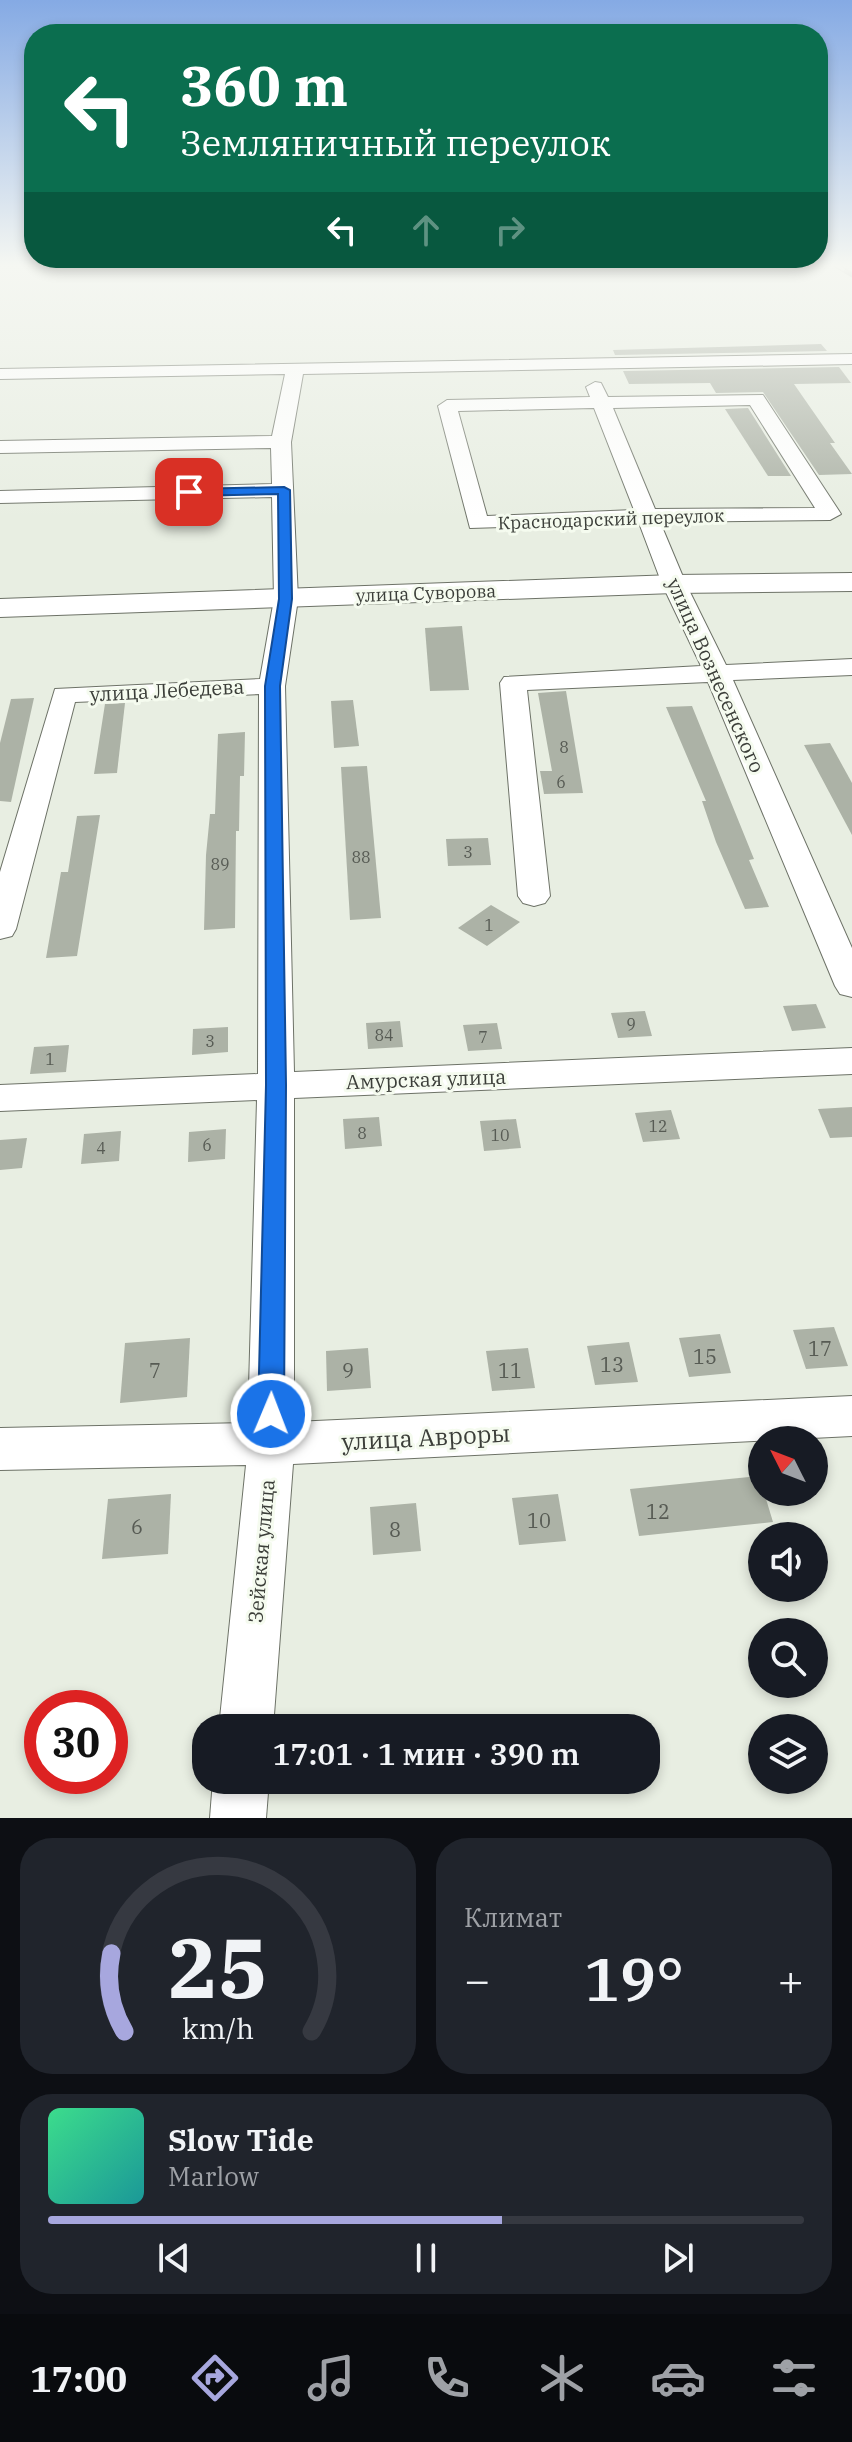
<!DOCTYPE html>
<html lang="ru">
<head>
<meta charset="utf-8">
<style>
	:root { --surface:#171b24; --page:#20242c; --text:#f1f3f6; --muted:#9ea1a6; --line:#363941; --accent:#a7a7de }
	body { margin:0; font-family:"IBM Plex Serif",serif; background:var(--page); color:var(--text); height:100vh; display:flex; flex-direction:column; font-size:30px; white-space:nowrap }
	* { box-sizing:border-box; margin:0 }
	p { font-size:26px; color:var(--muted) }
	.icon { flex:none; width:44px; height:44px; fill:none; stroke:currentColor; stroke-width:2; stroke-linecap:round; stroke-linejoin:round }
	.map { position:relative; height:1818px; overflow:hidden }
	.side { display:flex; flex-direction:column; gap:20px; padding:20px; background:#0d0f14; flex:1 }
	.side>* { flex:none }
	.banner { position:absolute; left:24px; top:24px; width:804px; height:244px; border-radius:32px; box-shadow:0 4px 12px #0003; background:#0b6e4f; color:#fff; overflow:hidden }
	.needle { width:52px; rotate:312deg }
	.fabs { position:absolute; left:748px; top:1426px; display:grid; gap:16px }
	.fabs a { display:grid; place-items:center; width:80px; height:80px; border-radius:50%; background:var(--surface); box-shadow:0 4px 12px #0003; font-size:40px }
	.speed { position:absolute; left:24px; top:1690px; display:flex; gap:16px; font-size:40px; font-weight:700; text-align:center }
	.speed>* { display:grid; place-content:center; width:104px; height:104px; border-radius:50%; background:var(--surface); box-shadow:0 4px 12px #0003; line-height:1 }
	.speed .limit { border:12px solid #d22; background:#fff; color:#111 }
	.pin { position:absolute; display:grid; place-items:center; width:68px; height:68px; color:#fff; margin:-34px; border-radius:16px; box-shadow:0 4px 12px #0006 }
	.me { position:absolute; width:88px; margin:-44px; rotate:1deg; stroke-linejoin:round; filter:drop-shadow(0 0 6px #0008) }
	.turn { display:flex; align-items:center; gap:28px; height:168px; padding:0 24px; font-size:36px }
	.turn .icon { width:104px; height:104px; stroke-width:2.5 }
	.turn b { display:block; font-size:56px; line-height:68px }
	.lanes { display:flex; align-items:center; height:76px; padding:0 24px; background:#0003; justify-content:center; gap:40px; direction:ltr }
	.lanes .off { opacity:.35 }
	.big { font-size:60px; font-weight:600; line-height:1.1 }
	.side .tile { flex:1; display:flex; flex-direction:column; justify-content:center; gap:12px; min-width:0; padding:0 28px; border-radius:32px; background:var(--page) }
	.side .dial { align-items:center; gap:0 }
	.dial svg { height:208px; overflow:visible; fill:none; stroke:var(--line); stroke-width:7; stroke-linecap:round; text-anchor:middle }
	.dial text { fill:var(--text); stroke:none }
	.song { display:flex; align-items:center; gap:24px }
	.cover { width:96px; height:96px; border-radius:12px; background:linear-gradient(135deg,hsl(150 70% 55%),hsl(180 70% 35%)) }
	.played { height:8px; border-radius:4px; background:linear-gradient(90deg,var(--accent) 60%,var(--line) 60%) }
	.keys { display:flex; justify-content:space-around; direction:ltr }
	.heat { display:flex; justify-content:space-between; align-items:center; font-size:44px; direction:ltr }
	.side .tiles { flex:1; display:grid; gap:20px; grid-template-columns:1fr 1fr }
	.tile:last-child { grid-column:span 2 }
	.trip { position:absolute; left:192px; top:1714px; width:468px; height:80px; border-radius:32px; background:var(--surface); box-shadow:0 4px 12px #0003; font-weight:600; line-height:80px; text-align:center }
	.tabs { display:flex; height:128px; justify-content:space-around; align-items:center; background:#090b0e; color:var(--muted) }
	.tabs .icon { width:56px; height:56px }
	.tabs .current { color:var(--accent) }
	.tabs b { font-size:36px; color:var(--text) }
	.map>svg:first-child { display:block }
	.building { fill:#acb2a6 }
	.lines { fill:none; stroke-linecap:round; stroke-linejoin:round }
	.minor-casing { stroke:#6d7267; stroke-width:2 }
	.major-casing { stroke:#6d7267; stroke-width:2 }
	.minor { fill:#fff; fill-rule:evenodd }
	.major { fill:#fff; fill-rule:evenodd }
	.rail-casing { stroke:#999e95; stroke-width:5 }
	.rail { stroke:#f5fbef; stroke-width:3; stroke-dasharray:10; stroke-linecap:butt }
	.route { fill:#1a73e8; stroke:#114b97; stroke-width:2 }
	.labels { text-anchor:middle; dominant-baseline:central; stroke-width:6; stroke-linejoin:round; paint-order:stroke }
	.number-label { font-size:16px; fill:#575b54 }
	.far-street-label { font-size:18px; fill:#3b3e39; stroke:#f5fbef }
	.street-label { font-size:20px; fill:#3b3e39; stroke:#f5fbef }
	.near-number-label { font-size:20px; fill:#575b54 }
	.near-street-label { font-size:24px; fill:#3b3e39; stroke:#f5fbef }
</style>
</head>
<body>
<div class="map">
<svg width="852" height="1818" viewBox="0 0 852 1818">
	<rect width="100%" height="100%" fill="#e8eee2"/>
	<g class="building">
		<path d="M 821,344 L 827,351 L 615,355 L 613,350 Z"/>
		<path d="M 839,367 L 851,383 L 794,384 L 835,443 L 830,443 L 852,474 L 819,475 L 763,392 L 716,393 L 710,383 L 629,384 L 623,371 Z"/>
		<path d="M 748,408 L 791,476 L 768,476 L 725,409 Z"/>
		<path d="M 462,626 L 469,690 L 430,691 L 425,628 Z"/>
		<path d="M 566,691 L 583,793 L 544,794 L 540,771 L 552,771 L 538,693 Z"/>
		<path d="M 34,698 L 11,802 L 0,801 L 0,743 L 11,699 Z"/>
		<path d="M 353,700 L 359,746 L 334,748 L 331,701 Z"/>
		<path d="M 125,703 L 117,773 L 94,774 L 105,704 Z"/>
		<path d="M 692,706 L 754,859 L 749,860 L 769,907 L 745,909 L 716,842 L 702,801 L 706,801 L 666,707 Z"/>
		<path d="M 245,732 L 244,776 L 240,776 L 239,831 L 236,831 L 235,928 L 204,930 L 206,855 L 210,814 L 215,814 L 218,734 Z"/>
		<path d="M 830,743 L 852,783 L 852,835 L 804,745 Z"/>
		<path d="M 367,766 L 381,918 L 350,920 L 341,767 Z"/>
		<path d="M 100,815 L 77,956 L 46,958 L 61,872 L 68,872 L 77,816 Z"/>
		<path d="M 488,838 L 491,865 L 448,866 L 446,839 Z"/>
		<path d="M 491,905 L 520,922 L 487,946 L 458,928 Z"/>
		<path d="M 816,1004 L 826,1028 L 792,1031 L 783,1006 Z"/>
		<path d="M 645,1011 L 652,1036 L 618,1038 L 611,1013 Z"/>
		<path d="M 400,1021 L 403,1047 L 368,1049 L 366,1023 Z"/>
		<path d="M 497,1023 L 502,1049 L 468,1051 L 463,1025 Z"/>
		<path d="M 228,1027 L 228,1052 L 192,1055 L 193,1029 Z"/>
		<path d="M 69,1045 L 66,1072 L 30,1074 L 34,1047 Z"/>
		<path d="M 852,1107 L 852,1137 L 830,1138 L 818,1109 Z"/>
		<path d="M 671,1110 L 680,1139 L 643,1142 L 635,1113 Z"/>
		<path d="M 379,1117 L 382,1146 L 345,1149 L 343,1119 Z"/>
		<path d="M 516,1119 L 521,1148 L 484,1151 L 480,1121 Z"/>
		<path d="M 226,1129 L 225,1159 L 188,1162 L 189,1132 Z"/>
		<path d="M 121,1131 L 119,1161 L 81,1164 L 84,1134 Z"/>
		<path d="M 27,1138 L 22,1168 L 0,1170 L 0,1140 Z"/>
		<path d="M 834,1327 L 848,1366 L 806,1369 L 793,1330 Z"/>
		<path d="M 720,1334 L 731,1373 L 689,1377 L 679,1338 Z"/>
		<path d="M 190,1338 L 187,1397 L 120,1403 L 125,1343 Z"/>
		<path d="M 629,1342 L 638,1382 L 595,1385 L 587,1346 Z"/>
		<path d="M 368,1348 L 371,1388 L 327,1391 L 326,1351 Z"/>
		<path d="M 528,1348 L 535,1388 L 492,1391 L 486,1351 Z"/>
		<path d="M 759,1476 L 773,1522 L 639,1536 L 630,1489 Z"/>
		<path d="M 171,1494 L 168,1554 L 102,1559 L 108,1499 Z"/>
		<path d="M 558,1494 L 566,1541 L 519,1545 L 512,1498 Z"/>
		<path d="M 416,1503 L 421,1551 L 373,1555 L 370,1507 Z"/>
	</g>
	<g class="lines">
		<g class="minor-casing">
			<g id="minor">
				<path d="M 852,354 L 852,364 L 303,374 L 291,442 L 298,599 L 285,686 L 294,1072 L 852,1048 L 852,1074 L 294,1098 L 294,1422 L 852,1396 L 852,1436 L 293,1464 L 273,1728 L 219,1728 L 246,1465 L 0,1470 L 0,1428 L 248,1423 L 257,1100 L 0,1111 L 0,1085 L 258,1074 L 259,694 L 75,702 L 16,929 L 12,936 L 0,939 L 0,872 L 55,689 L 260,679 L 274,599 L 272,497 L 0,503 L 0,491 L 272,484 L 271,448 L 0,453 L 0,441 L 272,436 L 285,374 L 0,379 L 0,369 Z"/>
				<path d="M 595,382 L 601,383 L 608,397 L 763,395 L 841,514 L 830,520 L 660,522 L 686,584 L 726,665 L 852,659 L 852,675 L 733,680 L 852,948 L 852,997 L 840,994 L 835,986 L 708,682 L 527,690 L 550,896 L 545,903 L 534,906 L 523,903 L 518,896 L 500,683 L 504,677 L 701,666 L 662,584 L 639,523 L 470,528 L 438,406 L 447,400 L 590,397 L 586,387 ZM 750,405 L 815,508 L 655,509 L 613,408 ZM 594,408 L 634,510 L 487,516 L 458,411 Z"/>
				<path d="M 213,1780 L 269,1780 L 266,1818 L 210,1818 Z"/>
			</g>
		</g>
		<g class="major-casing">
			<path id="major" d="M 852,573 L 852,591 L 674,593 L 0,617 L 0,599 L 674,575 Z"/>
		</g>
		<use href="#minor" class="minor"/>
		<use href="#major" class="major"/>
		<g class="rail-casing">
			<path id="rail" d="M 836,265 L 852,275"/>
		</g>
		<use href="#rail" class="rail"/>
	</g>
	<linearGradient id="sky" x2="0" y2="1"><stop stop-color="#85aae4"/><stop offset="0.51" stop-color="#f5f7f2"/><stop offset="1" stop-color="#f5f7f2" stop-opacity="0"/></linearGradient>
	<rect width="852" height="520" fill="url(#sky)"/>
	<path class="route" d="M 284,487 L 290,490 L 292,599 L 280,686 L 286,1085 L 284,1414 L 280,1423 L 271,1426 L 262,1423 L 258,1414 L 266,1085 L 265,686 L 279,599 L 278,494 L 189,496 L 183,492 L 189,489 Z"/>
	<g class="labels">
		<g class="number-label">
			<text x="564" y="747">8</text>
			<text x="561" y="782">6</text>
			<text x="468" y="852">3</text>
			<text x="361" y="857">88</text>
			<text x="220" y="864">89</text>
			<text x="489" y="925">1</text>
			<text x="631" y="1024">9</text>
			<text x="384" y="1035">84</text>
			<text x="483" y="1037">7</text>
			<text x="210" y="1041">3</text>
			<text x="50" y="1059">1</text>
			<text x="658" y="1126">12</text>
			<text x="362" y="1133">8</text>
			<text x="500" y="1135">10</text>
			<text x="207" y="1145">6</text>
			<text x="101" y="1148">4</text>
		</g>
		<g class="far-street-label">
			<text transform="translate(611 519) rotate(-2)">Краснодарский переулок</text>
			<text transform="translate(426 593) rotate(-2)">улица Суворова</text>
		</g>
		<g class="street-label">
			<text transform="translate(716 675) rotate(66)">улица Вознесенского</text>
			<text transform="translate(167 690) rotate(-3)">улица Лебедева</text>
			<text transform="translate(426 1079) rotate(-2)">Амурская улица</text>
			<text transform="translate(261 1551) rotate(-85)">Зейская улица</text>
		</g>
		<g class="near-number-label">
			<text x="820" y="1348">17</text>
			<text x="705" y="1356">15</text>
			<text x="612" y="1364">13</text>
			<text x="155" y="1370">7</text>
			<text x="348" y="1370">9</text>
			<text x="510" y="1370">11</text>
			<text x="658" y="1511">12</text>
			<text x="539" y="1520">10</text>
			<text x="137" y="1526">6</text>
			<text x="395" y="1529">8</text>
		</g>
		<g class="near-street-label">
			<text transform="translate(426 1437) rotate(-3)">улица Авроры</text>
		</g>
	</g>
</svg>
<div class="fabs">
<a><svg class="needle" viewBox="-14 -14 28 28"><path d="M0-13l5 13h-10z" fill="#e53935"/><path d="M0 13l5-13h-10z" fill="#9ea1a6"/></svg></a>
<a><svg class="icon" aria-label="sound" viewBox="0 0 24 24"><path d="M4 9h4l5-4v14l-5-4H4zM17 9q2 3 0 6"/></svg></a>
<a><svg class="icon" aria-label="search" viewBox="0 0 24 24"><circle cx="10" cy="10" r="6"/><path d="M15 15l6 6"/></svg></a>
<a><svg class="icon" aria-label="layers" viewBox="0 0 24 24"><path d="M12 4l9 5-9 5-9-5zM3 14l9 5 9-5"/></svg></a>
</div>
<div class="speed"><div class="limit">30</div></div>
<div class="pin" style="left:189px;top:492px;background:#d93025"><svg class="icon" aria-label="arrive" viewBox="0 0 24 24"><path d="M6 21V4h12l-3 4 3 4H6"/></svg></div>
<svg class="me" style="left:271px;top:1414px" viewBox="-20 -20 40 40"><circle r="17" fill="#1a73e8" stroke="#fff" stroke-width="3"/><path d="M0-11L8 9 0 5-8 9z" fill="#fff"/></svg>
<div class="trip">17:01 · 1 мин · 390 m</div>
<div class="banner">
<div class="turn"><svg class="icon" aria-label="left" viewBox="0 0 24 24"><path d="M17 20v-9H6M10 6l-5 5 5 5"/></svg><div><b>360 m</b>Земляничный переулок</div></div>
<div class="lanes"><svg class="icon" aria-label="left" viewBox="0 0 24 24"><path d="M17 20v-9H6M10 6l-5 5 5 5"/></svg><svg class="icon off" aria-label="ahead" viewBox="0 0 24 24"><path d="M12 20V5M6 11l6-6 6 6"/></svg><svg class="icon off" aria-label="right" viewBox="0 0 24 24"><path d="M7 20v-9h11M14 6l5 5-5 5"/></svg></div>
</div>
</div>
<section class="side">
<div class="tiles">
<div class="tile dial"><svg viewBox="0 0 100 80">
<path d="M14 69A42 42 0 1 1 86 69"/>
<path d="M14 69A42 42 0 0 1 9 39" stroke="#a7a7de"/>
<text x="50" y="56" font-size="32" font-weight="700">25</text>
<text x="50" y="72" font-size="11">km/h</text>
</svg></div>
<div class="tile"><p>Климат</p>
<div class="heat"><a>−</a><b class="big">19°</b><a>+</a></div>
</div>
<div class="tile">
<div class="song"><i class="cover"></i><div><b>Slow Tide</b><p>Marlow</p></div></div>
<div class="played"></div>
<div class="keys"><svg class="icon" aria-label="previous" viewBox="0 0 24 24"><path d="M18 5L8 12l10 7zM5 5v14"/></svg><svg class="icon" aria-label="pause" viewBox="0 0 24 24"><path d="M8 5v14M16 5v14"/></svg><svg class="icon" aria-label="next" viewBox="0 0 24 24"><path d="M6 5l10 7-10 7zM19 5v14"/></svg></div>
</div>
</div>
</section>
<nav class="tabs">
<b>17:00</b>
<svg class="icon current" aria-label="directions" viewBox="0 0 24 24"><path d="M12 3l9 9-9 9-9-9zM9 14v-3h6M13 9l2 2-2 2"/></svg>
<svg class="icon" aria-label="music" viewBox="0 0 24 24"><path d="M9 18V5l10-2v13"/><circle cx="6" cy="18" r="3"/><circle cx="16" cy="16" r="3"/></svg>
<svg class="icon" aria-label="phone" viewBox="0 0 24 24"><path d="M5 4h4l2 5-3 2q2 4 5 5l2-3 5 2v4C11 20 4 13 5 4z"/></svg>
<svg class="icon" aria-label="climate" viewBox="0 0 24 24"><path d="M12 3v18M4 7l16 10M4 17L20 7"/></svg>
<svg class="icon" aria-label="car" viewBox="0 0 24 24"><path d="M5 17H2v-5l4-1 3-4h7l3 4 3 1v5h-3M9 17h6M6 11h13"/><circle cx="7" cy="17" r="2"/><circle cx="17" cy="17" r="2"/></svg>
<svg class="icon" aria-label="filters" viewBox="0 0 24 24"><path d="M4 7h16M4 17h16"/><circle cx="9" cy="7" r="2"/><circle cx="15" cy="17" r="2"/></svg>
</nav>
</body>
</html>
